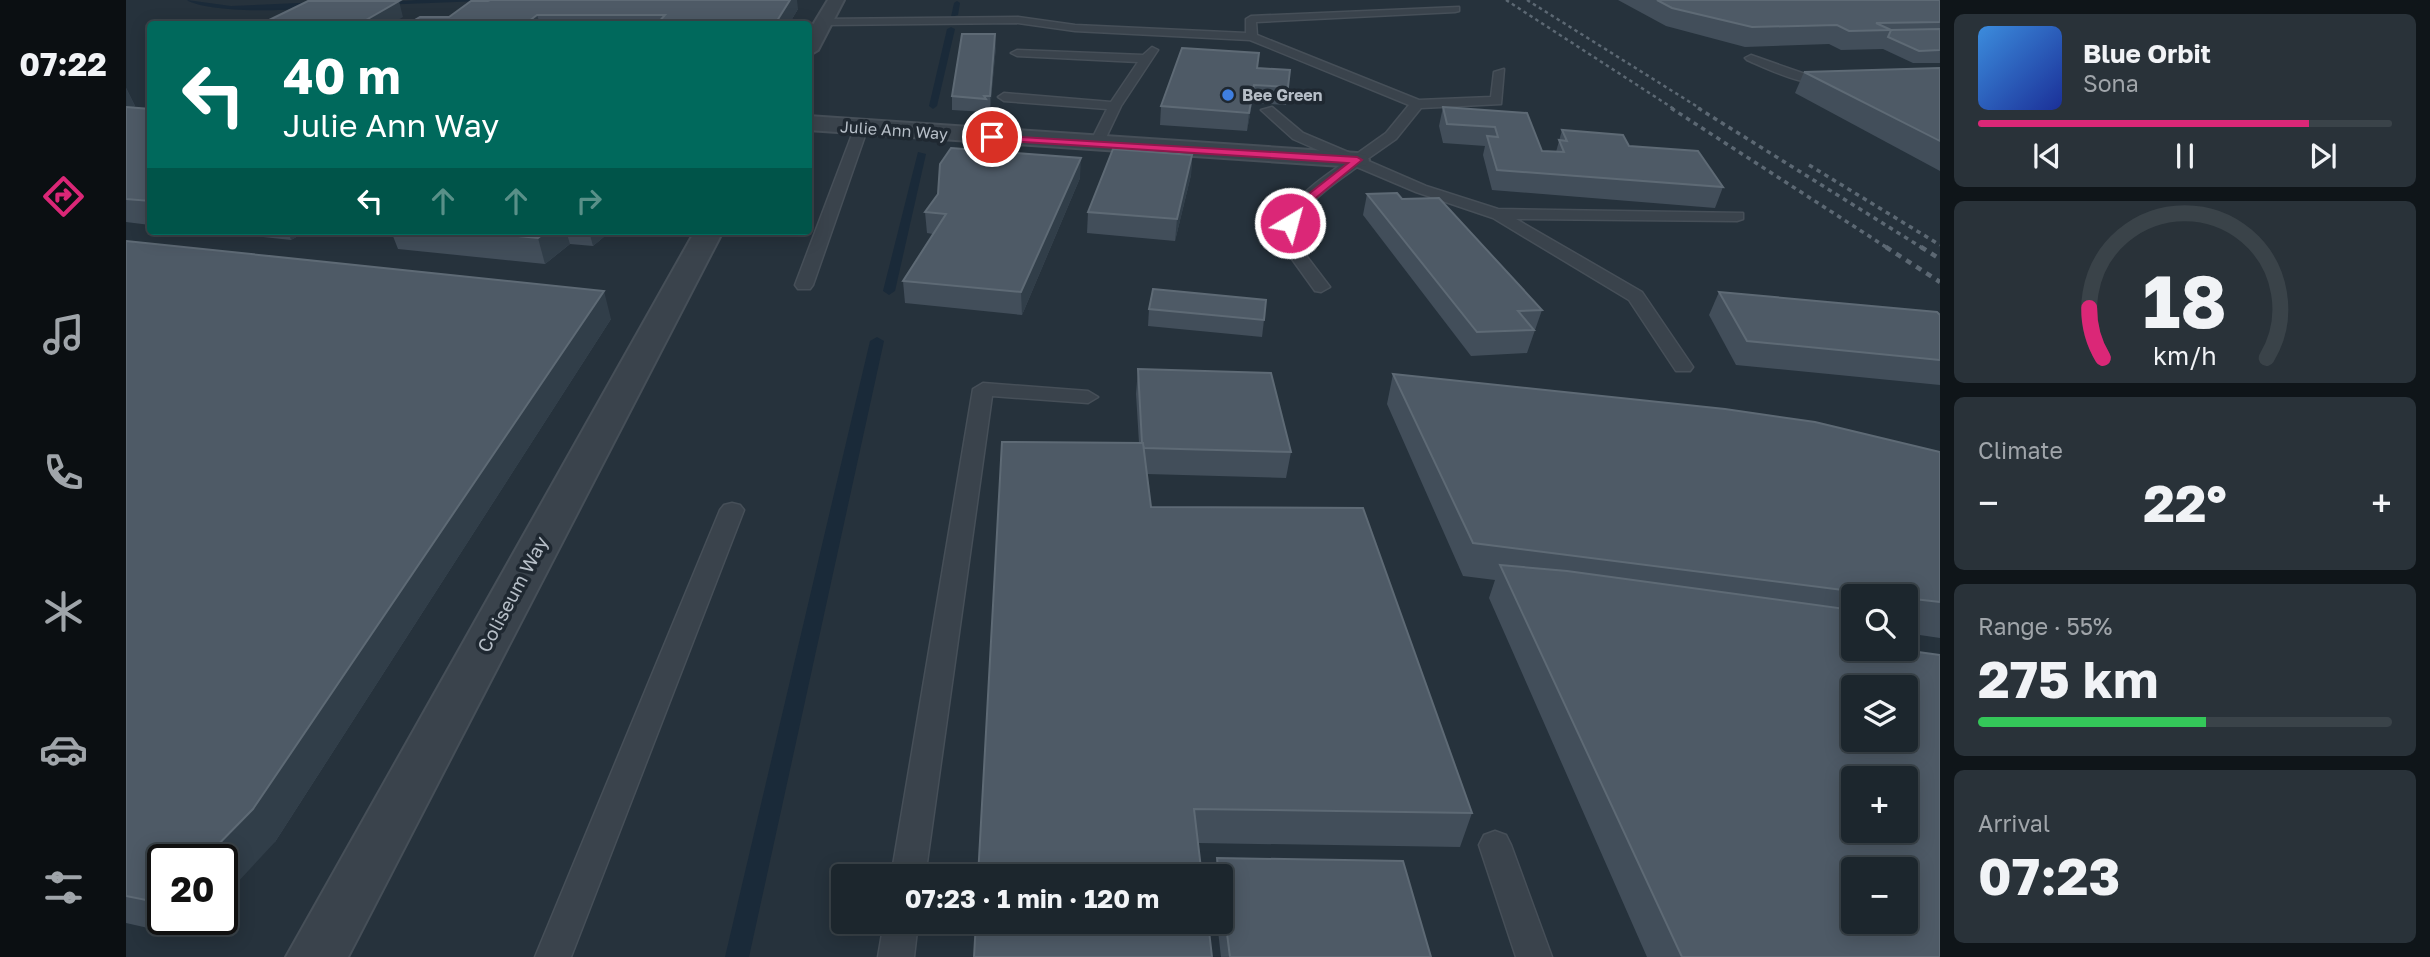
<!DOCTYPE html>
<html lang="en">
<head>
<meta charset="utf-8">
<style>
	:root { --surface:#1c262d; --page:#293239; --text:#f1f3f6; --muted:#a0a5aa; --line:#3a4349; --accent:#db2777 }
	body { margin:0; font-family:"Golos Text",sans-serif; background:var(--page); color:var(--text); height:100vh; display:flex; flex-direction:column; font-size:26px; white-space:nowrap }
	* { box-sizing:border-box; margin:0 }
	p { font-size:23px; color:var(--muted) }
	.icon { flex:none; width:38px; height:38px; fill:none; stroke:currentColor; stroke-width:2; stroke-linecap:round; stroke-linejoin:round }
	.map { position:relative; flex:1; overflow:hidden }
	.drawer { display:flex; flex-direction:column; gap:14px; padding:14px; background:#0f1519; width:490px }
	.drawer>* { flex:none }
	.hud { position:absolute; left:21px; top:21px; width:665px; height:214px; border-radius:7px; box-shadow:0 4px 18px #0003,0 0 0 2px var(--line); background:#00695c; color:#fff; overflow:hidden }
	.buttons { position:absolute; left:1715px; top:584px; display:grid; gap:14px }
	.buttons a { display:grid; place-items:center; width:77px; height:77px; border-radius:7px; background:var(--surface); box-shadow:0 4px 18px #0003,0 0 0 2px var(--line); font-size:35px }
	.speed { position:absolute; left:21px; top:844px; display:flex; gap:14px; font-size:35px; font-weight:700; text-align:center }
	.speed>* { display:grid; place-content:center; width:91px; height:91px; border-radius:50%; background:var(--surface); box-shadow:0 4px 18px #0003,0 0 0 2px var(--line); line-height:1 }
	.speed .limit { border:4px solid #111; border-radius:10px; background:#fff; color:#111 }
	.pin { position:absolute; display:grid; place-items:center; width:60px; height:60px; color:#fff; margin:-30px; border:4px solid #fff; border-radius:50%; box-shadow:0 2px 7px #0007 }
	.me { position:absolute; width:77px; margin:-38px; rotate:37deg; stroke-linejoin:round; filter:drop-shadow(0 0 5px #0008) }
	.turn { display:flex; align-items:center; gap:24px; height:147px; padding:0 21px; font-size:32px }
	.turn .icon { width:91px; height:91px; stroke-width:2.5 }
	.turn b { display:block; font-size:49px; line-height:60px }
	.lanes { display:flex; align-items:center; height:66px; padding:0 21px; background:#0003; justify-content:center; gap:35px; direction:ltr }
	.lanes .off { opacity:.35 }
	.big { font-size:52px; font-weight:700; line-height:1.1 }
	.drawer .card { flex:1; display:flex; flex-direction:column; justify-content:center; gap:10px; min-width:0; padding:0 24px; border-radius:10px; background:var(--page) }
	.drawer .dial { align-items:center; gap:0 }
	.dial svg { height:182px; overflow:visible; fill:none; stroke:var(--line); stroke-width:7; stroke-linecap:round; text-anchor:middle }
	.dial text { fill:var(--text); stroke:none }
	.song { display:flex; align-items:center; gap:21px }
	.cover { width:84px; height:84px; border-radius:10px; background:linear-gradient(135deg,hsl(210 70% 55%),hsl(230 70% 35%)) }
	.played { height:7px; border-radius:4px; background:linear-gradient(90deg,var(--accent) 80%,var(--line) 80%) }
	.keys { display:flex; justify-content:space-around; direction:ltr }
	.heat { display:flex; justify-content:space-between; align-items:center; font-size:38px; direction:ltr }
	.charge { height:10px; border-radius:5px; background:linear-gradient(90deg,#34c759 55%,var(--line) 0) }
	.trip { position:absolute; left:705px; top:864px; width:402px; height:70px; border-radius:7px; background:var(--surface); box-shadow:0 4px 18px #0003,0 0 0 2px var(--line); font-weight:700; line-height:70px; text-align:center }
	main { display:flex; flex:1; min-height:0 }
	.menu { display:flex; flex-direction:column; width:126px; justify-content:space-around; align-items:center; background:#0b0f12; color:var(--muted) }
	.menu .icon { width:49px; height:49px }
	.menu .selected { color:var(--accent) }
	.menu b { font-size:32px; color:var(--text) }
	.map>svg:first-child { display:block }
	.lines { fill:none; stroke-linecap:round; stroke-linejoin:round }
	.stream { fill:#1a2a39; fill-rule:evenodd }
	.service-casing { stroke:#464f58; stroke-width:3 }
	.minor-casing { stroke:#464f58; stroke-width:4 }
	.tertiary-casing { stroke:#464f58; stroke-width:4 }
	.service { fill:#3a434c; fill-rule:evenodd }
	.minor { fill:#3a434c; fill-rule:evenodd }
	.tertiary { fill:#3a434c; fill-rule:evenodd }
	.rail-far2 { stroke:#5c6873; stroke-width:2.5; stroke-dasharray:3.5 3.5; stroke-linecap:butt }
	.rail-far1 { stroke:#5c6873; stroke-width:3.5; stroke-dasharray:4.5 4.5; stroke-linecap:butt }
	.rail { stroke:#5c6873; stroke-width:4.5; stroke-dasharray:6 6; stroke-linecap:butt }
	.wall { fill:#424e5a }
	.shaded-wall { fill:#313e49 }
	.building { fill:#4e5a66; stroke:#5e6a75; stroke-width:2; fill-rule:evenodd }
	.route { fill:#db2777; stroke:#8e194d; stroke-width:2 }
	.shop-dot { fill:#3f7fe0; stroke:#1f2831; stroke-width:2.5 }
	.labels { text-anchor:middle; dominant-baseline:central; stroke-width:7; stroke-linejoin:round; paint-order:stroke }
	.far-poi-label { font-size:16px; font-weight:bold; fill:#b6bec7; stroke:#1f2831; text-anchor:start }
	.far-street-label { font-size:16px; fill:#b6bec7; stroke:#1f2831 }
	.street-label { font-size:19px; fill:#b6bec7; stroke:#1f2831 }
</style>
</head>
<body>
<main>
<nav class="menu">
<b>07:22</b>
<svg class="icon selected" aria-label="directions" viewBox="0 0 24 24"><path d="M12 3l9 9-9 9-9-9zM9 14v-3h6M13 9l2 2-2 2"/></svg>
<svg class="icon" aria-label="music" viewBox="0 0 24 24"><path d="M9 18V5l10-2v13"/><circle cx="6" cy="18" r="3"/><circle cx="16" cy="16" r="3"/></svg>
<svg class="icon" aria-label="phone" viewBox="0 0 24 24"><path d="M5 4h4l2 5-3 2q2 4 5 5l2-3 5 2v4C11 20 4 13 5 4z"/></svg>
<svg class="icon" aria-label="climate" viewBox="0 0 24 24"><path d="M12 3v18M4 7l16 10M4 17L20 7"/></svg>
<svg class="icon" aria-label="car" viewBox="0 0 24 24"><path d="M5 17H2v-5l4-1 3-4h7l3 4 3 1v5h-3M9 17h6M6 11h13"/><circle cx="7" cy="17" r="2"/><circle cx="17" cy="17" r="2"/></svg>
<svg class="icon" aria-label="filters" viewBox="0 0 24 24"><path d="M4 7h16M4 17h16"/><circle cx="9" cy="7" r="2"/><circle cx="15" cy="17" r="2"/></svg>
</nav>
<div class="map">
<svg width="1814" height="957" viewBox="0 0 1814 957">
	<rect width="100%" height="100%" fill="#26323c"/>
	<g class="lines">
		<g class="stream">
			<path d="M 61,0 L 105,6 L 195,2 L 199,4 C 178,13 79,13 61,0 Z"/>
			<path d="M 291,0 L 381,0 L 253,5 L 250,3 Z"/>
			<path d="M 831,1 L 834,3 L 832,15 L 825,17 L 828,3 Z"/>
			<path d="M 825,27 L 829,29 L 811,106 L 807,109 L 803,106 L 821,29 Z"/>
			<path d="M 792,152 L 800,154 L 769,291 L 763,295 L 757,291 Z"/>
			<path d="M 751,337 L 758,341 L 623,957 L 599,957 L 744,341 Z"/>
		</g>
		<g class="service-casing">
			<g id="service">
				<path d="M 1333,7 L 1333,11 L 1329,12 L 1130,22 L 1131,35 L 1293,100 L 1365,97 L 1368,72 L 1378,69 L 1375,104 L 1295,108 L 1270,139 L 1240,160 L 1300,186 L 1372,209 L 1617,213 L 1617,219 L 1611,221 L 1390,219 L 1516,292 L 1567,367 L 1564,371 L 1550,371 L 1503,300 L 1367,218 L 1290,192 L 1231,167 C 1199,190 1182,199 1166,237 L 1204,287 L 1195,292 L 1189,291 L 1150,237 C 1168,197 1184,186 1219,162 L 1167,139 L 1135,110 L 1146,107 L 1177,133 L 1229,155 L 1260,133 L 1283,105 L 1124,40 L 949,31 L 892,23 L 698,25 L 693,22 L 698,19 L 892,17 L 949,25 L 1120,33 L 1120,19 L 1125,16 Z"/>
				<path d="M 1026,47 L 1032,50 L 995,106 L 975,148 L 963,145 L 981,109 L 878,101 L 872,97 L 878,93 L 985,102 L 1012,62 L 891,56 L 885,53 L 891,50 L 1017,55 Z"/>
				<path d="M 1625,55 L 1682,75 L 1706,75 L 1712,79 C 1692,94 1642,69 1621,60 L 1619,58 Z"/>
				<path d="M 730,124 L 742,127 L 687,285 L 684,289 L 672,289 L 669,285 Z"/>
				<path d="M 857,383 L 962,391 L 972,397 L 962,403 L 866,396 L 799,877 L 765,877 L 847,389 Z"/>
				<path d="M 606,503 L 614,505 L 618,510 L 445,957 L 409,957 L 594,510 L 598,505 Z"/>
				<path d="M 1369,831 L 1380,835 L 1385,845 L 1426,957 L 1390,957 L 1353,845 L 1358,835 Z"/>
				<path d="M 758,922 L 792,922 L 788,957 L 752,957 Z"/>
			</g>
		</g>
		<g class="minor-casing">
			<path id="minor" d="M 682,116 L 1231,153 L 1240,155 L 1243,160 L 1240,165 L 1231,167 L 682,130 Z"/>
		</g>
		<g class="tertiary-casing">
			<g id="tertiary">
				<path d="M 702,0 L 718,0 L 692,50 L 682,56 L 682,33 Z"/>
				<path d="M 569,231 L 597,231 L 222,957 L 160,957 Z"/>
			</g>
		</g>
		<use href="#service" class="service"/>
		<use href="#minor" class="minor"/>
		<use href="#tertiary" class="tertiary"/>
		<g class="rail-far2">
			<path d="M 1380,0 L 1548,109"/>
			<path d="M 1401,0 L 1575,109"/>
		</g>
		<g class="rail-far1">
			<path d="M 1545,108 L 1763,249"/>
			<path d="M 1572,108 L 1798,249"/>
			<path d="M 1683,165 L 1814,245"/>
		</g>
		<g class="rail">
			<path d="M 1760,247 L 1814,282"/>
			<path d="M 1795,247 L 1814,259"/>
		</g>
	</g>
	<g class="wall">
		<path d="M 1492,0 L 1814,0 L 1814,63 L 1787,63 L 1757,49 L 1715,50 L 1703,44 L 1619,47 L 1540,26 Z"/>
		<path d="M 672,9 L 663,24 L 282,24 L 323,17 Z"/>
		<path d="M 870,46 L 864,110 L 860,110 L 860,112 L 826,110 L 826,96 Z"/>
		<path d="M 1132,68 L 1164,70 L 1160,105 L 1126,103 L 1121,131 L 1034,125 L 1035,106 Z"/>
		<path d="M 1814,68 L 1814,171 L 1669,93 L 1678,72 Z"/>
		<path d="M 0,88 L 9,106 L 7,107 L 24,109 L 24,225 L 0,222 Z"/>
		<path d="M 1317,107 L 1401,113 L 1416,151 L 1430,152 L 1436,130 L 1503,146 L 1597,187 L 1589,208 L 1366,190 L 1357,155 L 1359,146 L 1317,143 L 1313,126 Z"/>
		<path d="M 1066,155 L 1065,175 L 1049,241 L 961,233 L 962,212 Z"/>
		<path d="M 954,178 L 896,315 L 779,303 L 777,281 L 807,234 L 801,233 L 799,212 Z"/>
		<path d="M 1241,194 L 1276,199 L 1416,310 L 1401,353 L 1345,356 L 1237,215 Z"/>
		<path d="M 81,231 L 181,231 L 165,240 Z"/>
		<path d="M 265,231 L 485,231 L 467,246 L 444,244 L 419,264 L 272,249 Z"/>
		<path d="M 0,241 L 485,319 L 149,842 L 37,859 L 37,919 L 78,919 L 62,937 L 0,923 Z"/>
		<path d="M 1593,292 L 1814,315 L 1814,385 L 1610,365 L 1583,315 Z"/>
		<path d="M 1023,309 L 1138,320 L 1136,337 L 1022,326 Z"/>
		<path d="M 1012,369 L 1165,452 L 1160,478 L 1021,474 L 1025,507 L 1346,813 L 1334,847 L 1072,843 L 1013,443 L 1010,394 Z"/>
		<path d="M 1267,374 L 1814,452 L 1814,638 L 1780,633 L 1780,597 L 1727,597 L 1727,649 L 1785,651 L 1814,957 L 1521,957 L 1363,598 L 1369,580 L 1337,576 L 1261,404 Z"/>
		<path d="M 1091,858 L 1305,957 L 1095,957 L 1091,922 L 1096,922 L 1096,877 L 1088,877 Z"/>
	</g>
	<g class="shaded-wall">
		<path d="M 664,0 L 671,0 L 672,9 L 663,24 L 649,24 Z"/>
		<path d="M 273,1 L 277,17 L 265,24 L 233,24 Z"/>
		<path d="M 411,15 L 414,24 L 399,24 Z"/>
		<path d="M 869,34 L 870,46 L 864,110 L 864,96 Z"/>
		<path d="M 1128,85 L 1126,103 L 1121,131 L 1123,113 Z"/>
		<path d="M 0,88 L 9,106 L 0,110 Z"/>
		<path d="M 1066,155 L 1065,175 L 1049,241 L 1051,219 Z"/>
		<path d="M 955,158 L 954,178 L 896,315 L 895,292 Z"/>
		<path d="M 162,231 L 181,231 L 165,240 Z"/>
		<path d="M 421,231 L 440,231 L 444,244 L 419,264 L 412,238 Z"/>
		<path d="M 463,231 L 485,231 L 467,246 Z"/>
		<path d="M 478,291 L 485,319 L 149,842 L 96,899 L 96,859 L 78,859 Z"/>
		<path d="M 47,919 L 78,919 L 62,937 Z"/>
	</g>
	<g class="building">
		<path d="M 364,0 L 664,0 L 649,24 L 531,24 L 539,15 L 411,15 L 399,24 L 282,24 L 294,17 L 323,17 L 345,1 L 362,1 Z"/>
		<path d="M 1531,0 L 1814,0 L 1814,22 L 1750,23 L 1765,30 L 1723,31 L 1711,25 L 1626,27 L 1546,8 Z"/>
		<path d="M 182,1 L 273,1 L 233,24 L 135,24 Z"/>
		<path d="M 1814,29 L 1814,50 L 1793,51 L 1762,37 L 1765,30 Z"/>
		<path d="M 836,34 L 869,34 L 864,96 L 858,96 L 860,99 L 826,96 Z"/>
		<path d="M 1056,48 L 1133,53 L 1131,68 L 1164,70 L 1162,87 L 1128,85 L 1123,113 L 1035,106 Z"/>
		<path d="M 1814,68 L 1814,141 L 1678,72 Z"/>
		<path d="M 0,107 L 24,109 L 24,201 L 0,199 Z"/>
		<path d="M 1317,107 L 1401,113 L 1416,151 L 1438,152 L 1433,140 L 1441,141 L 1436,130 L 1497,135 L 1503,146 L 1572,151 L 1597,187 L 1371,170 L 1361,136 L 1372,137 L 1369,127 L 1321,124 Z"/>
		<path d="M 825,148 L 955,158 L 895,292 L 777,281 L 820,214 L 799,212 L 812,194 L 814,164 Z"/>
		<path d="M 987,149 L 1066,155 L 1051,219 L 962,212 Z"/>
		<path d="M 1271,193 L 1276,199 L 1313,198 L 1416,310 L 1392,311 L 1408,330 L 1351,332 L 1241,194 Z"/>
		<path d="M 340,231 L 421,231 L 412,238 Z"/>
		<path d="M 0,241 L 478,291 L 127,809 L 78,859 L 37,859 L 37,901 L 35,903 L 0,896 Z"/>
		<path d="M 1027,289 L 1140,300 L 1138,320 L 1023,309 Z"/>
		<path d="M 1593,292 L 1811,312 L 1814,315 L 1814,360 L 1621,341 Z"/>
		<path d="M 1012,369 L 1145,373 L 1165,452 L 1018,448 L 1016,443 Z"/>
		<path d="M 1267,374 L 1599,409 L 1689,422 L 1814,452 L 1814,602 L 1780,598 L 1780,597 L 1772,597 L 1347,543 Z"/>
		<path d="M 876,442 L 1017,443 L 1025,507 L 1237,508 L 1346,813 L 1068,809 L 1076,877 L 852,877 Z"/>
		<path d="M 1374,565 L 1441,571 L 1727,610 L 1727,649 L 1780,649 L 1780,642 L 1785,651 L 1814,655 L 1814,957 L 1556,957 ZM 1727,688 L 1780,688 L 1780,740 L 1727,740 ZM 1727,779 L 1780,779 L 1780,831 L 1727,831 ZM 1727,870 L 1780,870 L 1780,922 L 1727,922 Z"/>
		<path d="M 1091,858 L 1277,861 L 1305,957 L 1104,957 L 1096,895 L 1096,877 L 1093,877 Z"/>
		<path d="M 850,922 L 1082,922 L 1086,957 L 848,957 Z"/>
	</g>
	<path class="route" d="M 862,135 L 1231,157 L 1236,160 L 1175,210 L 1170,223 L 1164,226 L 1158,223 L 1166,207 L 1222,163 L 866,140 Z"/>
	<circle class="shop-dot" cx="1102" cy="95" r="7"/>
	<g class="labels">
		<g class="far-poi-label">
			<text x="1116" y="95">Bee Green</text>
		</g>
		<g class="far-street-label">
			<text transform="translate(768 130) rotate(4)">Julie Ann Way</text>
		</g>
		<g class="street-label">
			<text transform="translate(386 594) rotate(-62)">Coliseum Way</text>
		</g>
	</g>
</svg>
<div class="buttons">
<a><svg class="icon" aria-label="search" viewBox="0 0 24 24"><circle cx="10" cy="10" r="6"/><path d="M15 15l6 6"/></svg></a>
<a><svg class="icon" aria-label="layers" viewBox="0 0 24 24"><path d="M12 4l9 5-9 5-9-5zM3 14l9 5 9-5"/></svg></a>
<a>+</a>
<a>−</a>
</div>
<div class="speed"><div class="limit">20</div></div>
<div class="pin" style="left:866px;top:137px;background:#d93025"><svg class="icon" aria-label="arrive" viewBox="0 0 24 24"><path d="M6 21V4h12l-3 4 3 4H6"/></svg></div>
<svg class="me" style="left:1164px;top:223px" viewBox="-20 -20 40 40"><circle r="17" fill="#db2777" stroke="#fff" stroke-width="3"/><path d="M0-11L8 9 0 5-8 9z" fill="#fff"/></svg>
<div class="trip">07:23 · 1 min · 120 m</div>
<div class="hud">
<div class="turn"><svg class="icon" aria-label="left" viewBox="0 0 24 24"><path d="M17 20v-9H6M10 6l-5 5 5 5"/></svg><div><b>40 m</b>Julie Ann Way</div></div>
<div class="lanes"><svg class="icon" aria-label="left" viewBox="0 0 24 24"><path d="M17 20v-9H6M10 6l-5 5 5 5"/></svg><svg class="icon off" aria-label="ahead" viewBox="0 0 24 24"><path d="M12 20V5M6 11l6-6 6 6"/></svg><svg class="icon off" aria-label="ahead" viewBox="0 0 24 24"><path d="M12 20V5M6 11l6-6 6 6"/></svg><svg class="icon off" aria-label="right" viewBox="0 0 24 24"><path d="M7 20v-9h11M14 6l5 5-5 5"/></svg></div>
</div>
</div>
<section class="drawer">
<div class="card">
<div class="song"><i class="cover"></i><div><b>Blue Orbit</b><p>Sona</p></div></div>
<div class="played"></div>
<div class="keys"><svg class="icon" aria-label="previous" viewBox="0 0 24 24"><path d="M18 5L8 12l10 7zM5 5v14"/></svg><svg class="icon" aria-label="pause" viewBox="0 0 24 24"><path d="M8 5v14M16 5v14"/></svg><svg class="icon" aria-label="next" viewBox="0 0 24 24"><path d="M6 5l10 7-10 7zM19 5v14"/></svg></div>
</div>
<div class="card dial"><svg viewBox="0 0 100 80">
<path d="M14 69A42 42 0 1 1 86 69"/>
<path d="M14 69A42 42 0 0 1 8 47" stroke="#db2777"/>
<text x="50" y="56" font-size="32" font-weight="700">18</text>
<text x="50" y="72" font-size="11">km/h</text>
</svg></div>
<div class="card"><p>Climate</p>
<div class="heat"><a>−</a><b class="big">22°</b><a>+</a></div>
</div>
<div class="card"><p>Range · 55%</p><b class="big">275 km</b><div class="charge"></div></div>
<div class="card"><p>Arrival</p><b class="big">07:23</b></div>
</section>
</main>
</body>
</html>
